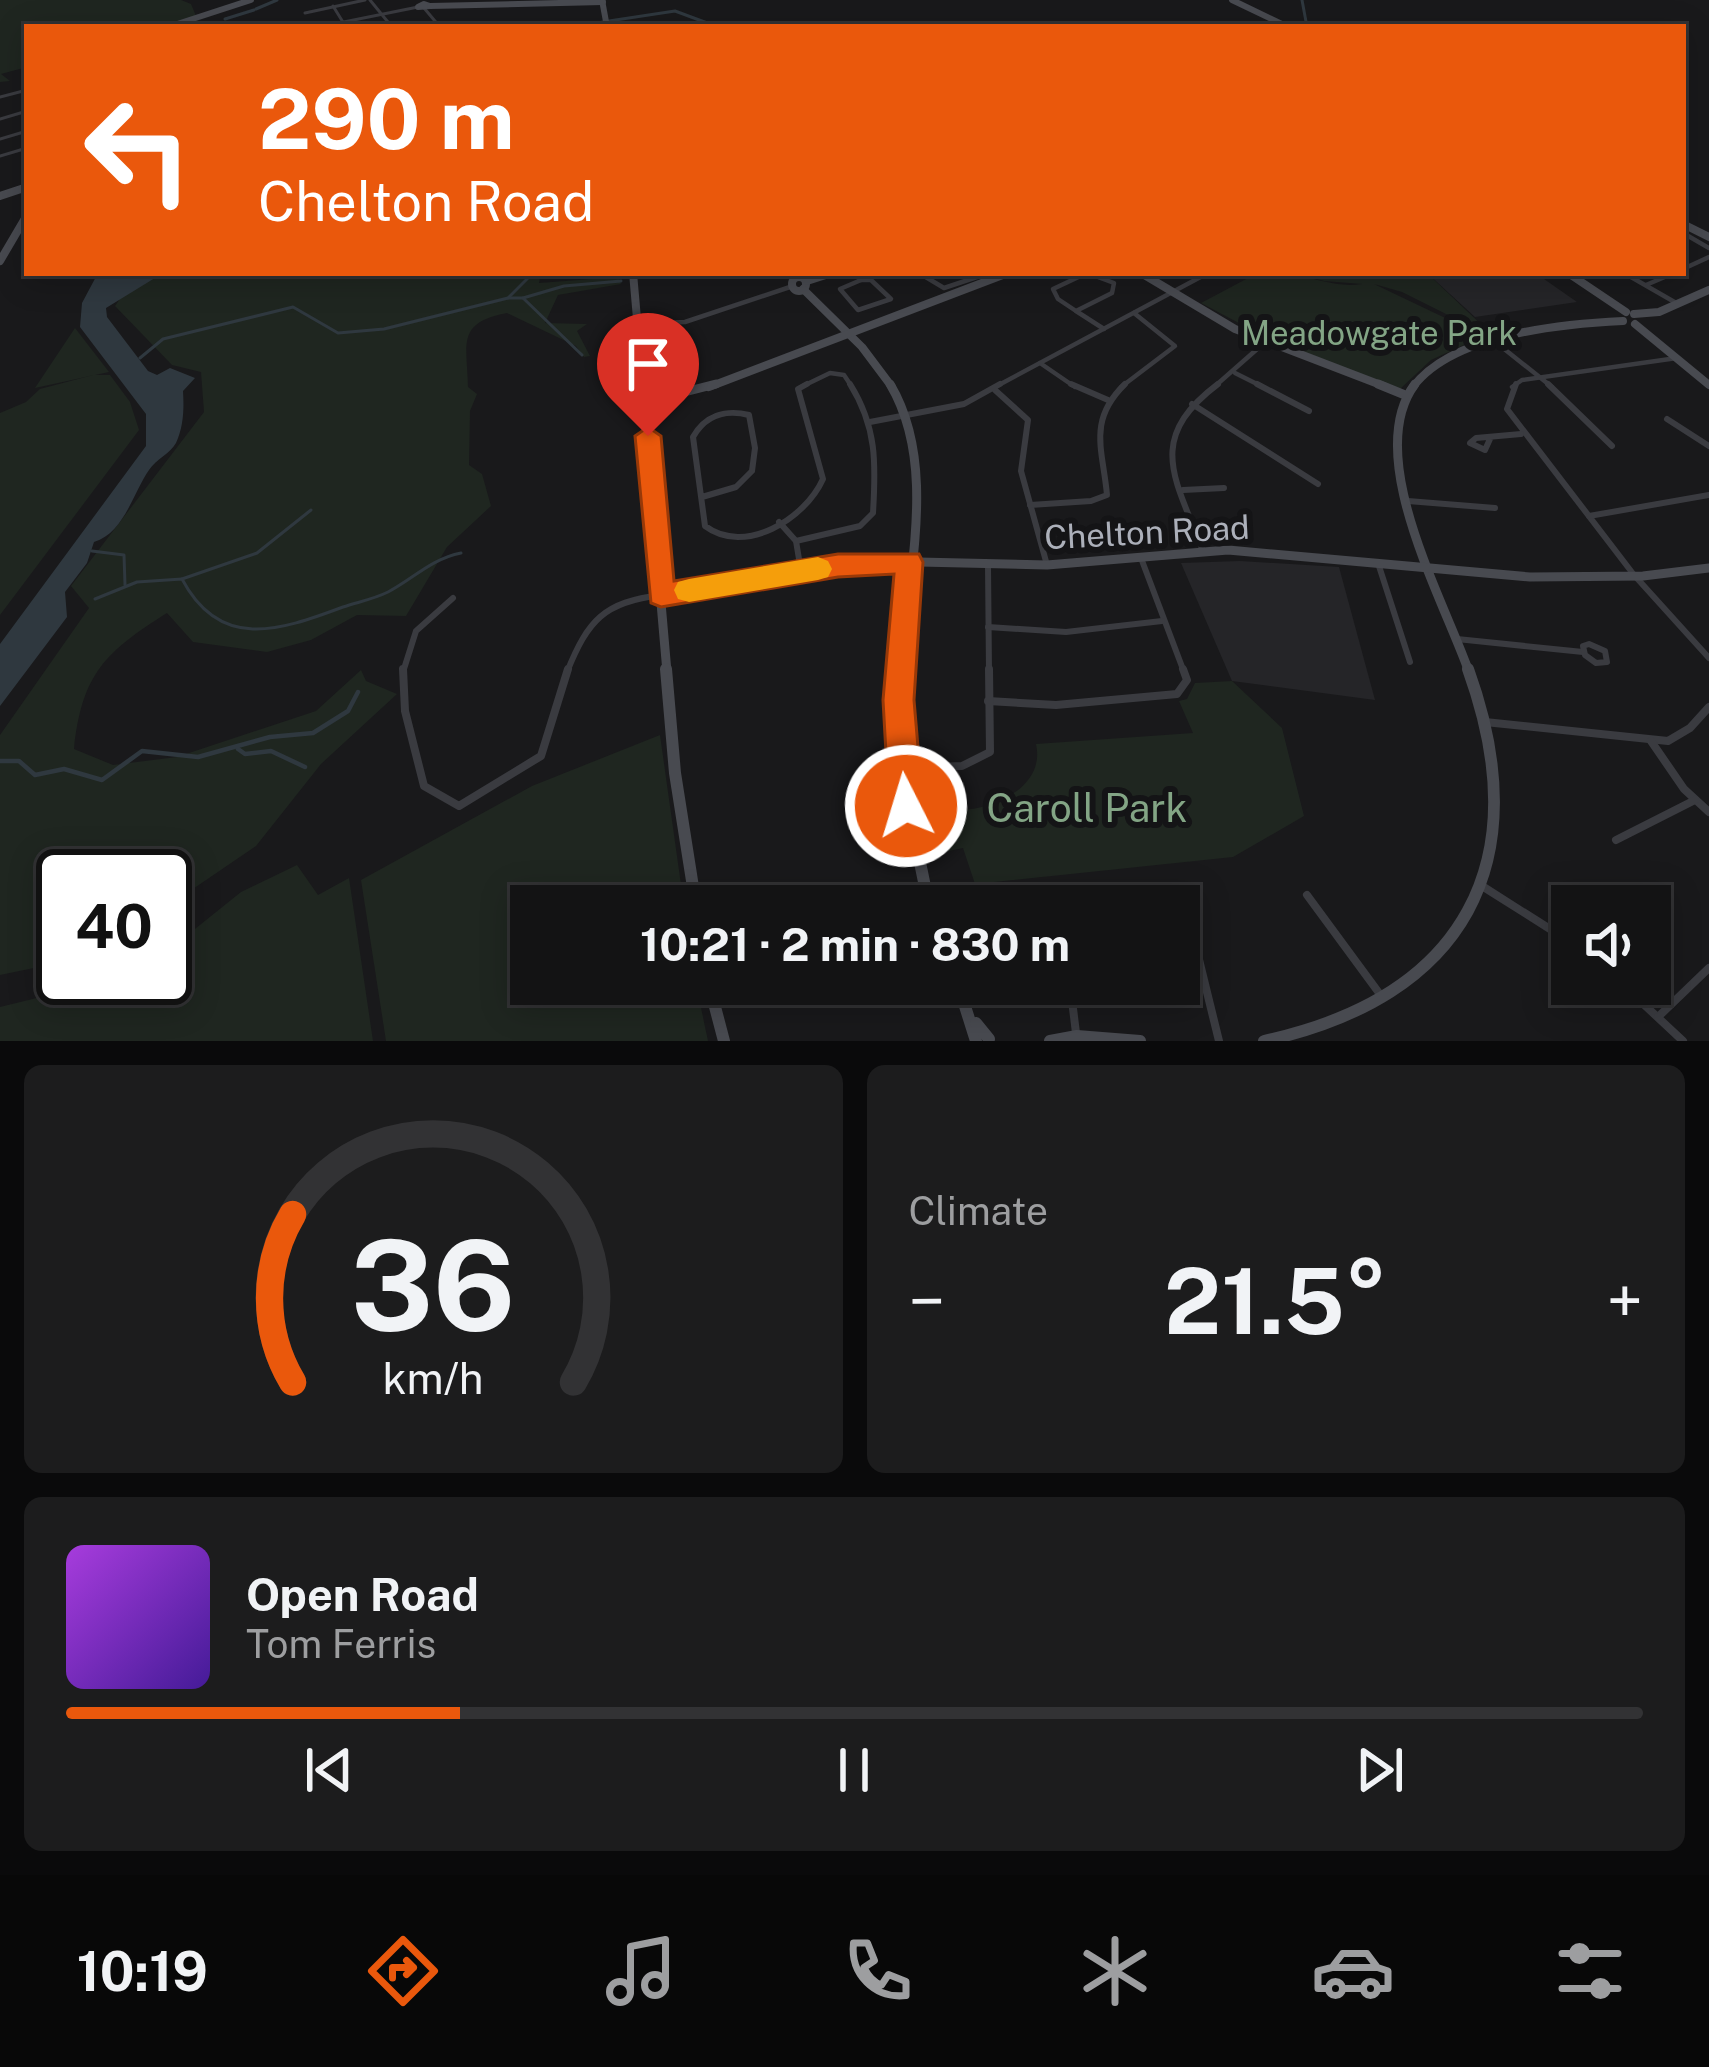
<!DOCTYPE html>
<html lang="en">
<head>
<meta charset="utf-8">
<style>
	:root { --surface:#131314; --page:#1c1c1d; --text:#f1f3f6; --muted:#9d9ea0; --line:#323234; --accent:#ea580c }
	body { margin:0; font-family:"Public Sans",sans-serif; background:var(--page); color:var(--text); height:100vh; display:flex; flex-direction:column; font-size:45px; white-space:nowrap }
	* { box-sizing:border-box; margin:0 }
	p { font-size:39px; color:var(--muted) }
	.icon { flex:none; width:66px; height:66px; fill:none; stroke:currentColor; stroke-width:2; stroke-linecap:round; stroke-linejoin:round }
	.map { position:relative; height:1041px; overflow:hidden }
	.sheet { display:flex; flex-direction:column; gap:24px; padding:24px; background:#0a0a0b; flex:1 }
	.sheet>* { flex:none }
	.guide { position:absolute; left:24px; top:24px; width:1662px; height:252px; border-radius:0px; box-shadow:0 6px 30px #0003,0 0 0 3px var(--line); background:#ea580c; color:#fff; overflow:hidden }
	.controls { position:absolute; left:1551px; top:885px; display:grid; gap:24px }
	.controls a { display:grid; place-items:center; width:120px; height:120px; border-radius:0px; background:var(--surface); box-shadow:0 6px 30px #0003,0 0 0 3px var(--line); font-size:60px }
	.speed { position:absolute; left:36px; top:849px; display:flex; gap:24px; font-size:60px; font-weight:700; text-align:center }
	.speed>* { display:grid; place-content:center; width:156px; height:156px; border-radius:50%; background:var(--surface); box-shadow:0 6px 30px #0003,0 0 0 3px var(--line); line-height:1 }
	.speed .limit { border:6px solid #111; border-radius:18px; background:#fff; color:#111 }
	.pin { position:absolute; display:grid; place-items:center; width:102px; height:102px; color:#fff; margin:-123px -51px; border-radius:50% 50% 50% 0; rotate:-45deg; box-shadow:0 0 12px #0007 }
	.pin .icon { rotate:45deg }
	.me { position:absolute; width:132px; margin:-66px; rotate:355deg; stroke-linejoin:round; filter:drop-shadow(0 0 9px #0008) }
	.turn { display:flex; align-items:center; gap:42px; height:252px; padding:0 36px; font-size:54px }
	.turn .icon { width:156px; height:156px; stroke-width:2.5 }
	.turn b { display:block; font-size:84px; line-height:102px }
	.big { font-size:90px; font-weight:700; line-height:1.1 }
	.sheet .tile { flex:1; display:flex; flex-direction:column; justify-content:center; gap:18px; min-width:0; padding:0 42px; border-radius:18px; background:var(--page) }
	.sheet .dial { align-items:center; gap:0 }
	.dial svg { height:312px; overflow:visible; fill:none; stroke:var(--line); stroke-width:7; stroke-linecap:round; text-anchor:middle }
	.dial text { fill:var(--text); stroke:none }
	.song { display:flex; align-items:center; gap:36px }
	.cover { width:144px; height:144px; border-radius:18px; background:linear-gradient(135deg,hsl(280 70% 55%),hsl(260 70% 35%)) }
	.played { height:12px; border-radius:6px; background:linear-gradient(90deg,var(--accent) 25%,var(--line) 25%) }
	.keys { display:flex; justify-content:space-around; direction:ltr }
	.heat { display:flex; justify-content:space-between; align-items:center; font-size:66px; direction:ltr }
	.sheet .tiles { flex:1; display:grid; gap:24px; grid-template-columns:1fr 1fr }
	.tile:last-child { grid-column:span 2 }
	.trip { position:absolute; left:510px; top:885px; width:690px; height:120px; border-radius:0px; background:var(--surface); box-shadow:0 6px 30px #0003,0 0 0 3px var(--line); font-weight:700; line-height:120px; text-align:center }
	.dock { display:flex; height:192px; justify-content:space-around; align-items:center; background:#080808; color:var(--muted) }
	.dock .icon { width:84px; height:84px }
	.dock .current { color:var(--accent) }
	.dock b { font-size:54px; color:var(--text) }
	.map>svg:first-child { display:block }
	.built { fill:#252528 }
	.green { fill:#1f2620 }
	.water { fill:#2f383f }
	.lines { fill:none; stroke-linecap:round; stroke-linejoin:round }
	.stream-far1 { stroke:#2f383f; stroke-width:3 }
	.stream { stroke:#2f383f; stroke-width:4.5 }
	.street-far3 { stroke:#3a3b40; stroke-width:3 }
	.street-far2 { stroke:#3a3b40; stroke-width:4.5 }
	.street-far1 { stroke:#3a3b40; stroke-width:6 }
	.street { stroke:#3a3b40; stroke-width:8 }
	.secondary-far3 { stroke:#484a50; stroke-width:6 }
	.secondary-far2 { stroke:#484a50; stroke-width:8 }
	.secondary-far1 { stroke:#484a50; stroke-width:9 }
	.secondary { stroke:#484a50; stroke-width:12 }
	.route { fill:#ea580c; stroke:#983908; stroke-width:3 }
	.slow { fill:#f59e0b }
	.labels { text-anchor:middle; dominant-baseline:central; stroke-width:12; stroke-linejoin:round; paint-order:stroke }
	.park-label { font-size:33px; fill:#83a585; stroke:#141416 }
	.street-label { font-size:33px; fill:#acb0ba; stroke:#141416 }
	.near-park-label { font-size:39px; fill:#83a585; stroke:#141416 }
</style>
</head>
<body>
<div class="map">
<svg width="1709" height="1041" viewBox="0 0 1709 1041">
	<rect width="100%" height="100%" fill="#19191b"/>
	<g class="built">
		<path d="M 1427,273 L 1560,273 L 1544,279 L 1577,302 L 1475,317 Z"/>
		<path d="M 1240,561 L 1339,567 L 1375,700 L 1232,681 L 1181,563 Z"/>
	</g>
	<g class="green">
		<path d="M 0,0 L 181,0 L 191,4 L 196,16 L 162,27 L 27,27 L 27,67 L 1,74 L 10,81 L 0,82 Z"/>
		<path d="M 164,273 L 541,273 L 539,283 L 618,277 L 621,284 L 558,295 L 545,323 L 587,324 L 577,331 L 590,356 L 584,357 L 576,346 L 507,313 C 456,323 467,343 468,387 L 477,394 L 470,411 L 469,465 L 482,474 L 491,506 L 447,547 L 406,616 L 357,615 L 311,640 L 267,652 L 193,642 L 167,613 C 105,652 82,674 74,749 L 113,765 L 177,757 L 316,711 L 361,670 L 366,681 L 397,694 L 321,764 L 256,846 L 165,908 L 165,876 L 63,876 L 63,962 L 0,975 L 0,735 L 89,608 L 71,586 L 204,412 L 201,372 L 172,365 L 115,306 L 124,293 Z"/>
		<path d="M 1239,273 C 1256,273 1275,271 1291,274 C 1316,278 1337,288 1362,284 L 1324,281 L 1296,273 L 1427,273 L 1489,332 L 1482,332 L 1402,292 L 1374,284 L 1483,336 L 1431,360 L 1400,389 L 1275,342 L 1201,303 L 1250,277 Z"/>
		<path d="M 75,328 L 109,372 L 35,388 Z"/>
		<path d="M 93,375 L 110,375 L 130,402 L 139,430 L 0,615 L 0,413 L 26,402 L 40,389 Z"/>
		<path d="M 1232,681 L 1282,728 L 1304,816 L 1233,857 L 975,884 L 963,848 L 926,856 L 922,830 L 957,825 L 957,810 C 992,811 1046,787 1036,744 L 1193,733 L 1179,701 L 1187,699 L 1195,683 Z"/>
		<path d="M 660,735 L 684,906 L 531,906 L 531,984 L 696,984 L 708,1041 L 386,1041 L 361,880 L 532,786 Z"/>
		<path d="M 297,865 L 318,895 L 349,878 L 373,1041 L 0,1041 L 0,1007 L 118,978 L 165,978 L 165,953 L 241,892 Z"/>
	</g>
	<path class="water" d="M 98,273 L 116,278 L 163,273 L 106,308 L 107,317 L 148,371 L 157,375 L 170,368 L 195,378 L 183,391 C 184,407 184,426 176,443 C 170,454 156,459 149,470 C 133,493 124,533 94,542 L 87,563 L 65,592 L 67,617 L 0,706 L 0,644 L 146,446 L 146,414 L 80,327 L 82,303 Z"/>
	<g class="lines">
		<g class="stream-far1">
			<path d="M 1302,0 L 1307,27"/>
			<path d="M 256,9 L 277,0"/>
			<path d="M 225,19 L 254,10"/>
			<path d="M 609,21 L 675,11 L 718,27"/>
			<path d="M 578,27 L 603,22"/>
			<path d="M 508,298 L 523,298 L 582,355"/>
			<path d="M 523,298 L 564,286 L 621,281"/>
			<path d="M 140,358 L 163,339 L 293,307 L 338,333 L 384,329 L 508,298 L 533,273"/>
			<path d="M 92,551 L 124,555 L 125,585"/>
			<path d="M 182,579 L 257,553 L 311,510"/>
			<path d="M 95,599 L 137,582 L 182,579 C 220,651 279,631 343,607 C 358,602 374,599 388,592 C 413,579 431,559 461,553"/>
		</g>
		<g class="stream">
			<path d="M 238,749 L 245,754 L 271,751 L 305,767"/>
			<path d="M 0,761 L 19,761 L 35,775 L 64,769 L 102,780 L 142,751 L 198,757 L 270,737 L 313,733 L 348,711 L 358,692"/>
		</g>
		<g class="street-far3">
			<path d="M 370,0 L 392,27"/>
			<path d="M 333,6 L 346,27"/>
			<path d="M 424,8 L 440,27"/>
			<path d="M 305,13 L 365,0"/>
			<path d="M 319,27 L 418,7"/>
			<path d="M 0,97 L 27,90"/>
			<path d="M 0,119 L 27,111"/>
			<path d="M 0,139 L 27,131"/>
			<path d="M 0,156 L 27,148"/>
		</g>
		<g class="street-far2">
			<path d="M 1683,233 L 1709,248"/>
			<path d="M 1683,269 L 1709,257"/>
			<path d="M 854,273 L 861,280"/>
			<path d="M 919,273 L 944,288 L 989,273"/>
			<path d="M 1087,273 L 1114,283 L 1112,293 L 1076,311 L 1058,299 L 1053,289 Z"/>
			<path d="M 1624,273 L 1678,304"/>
			<path d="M 861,280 L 871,280 L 891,299 L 858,310 L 840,289 Z"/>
			<path d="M 1646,285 L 1674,273"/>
			<path d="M 1076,311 L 1104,329"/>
			<path d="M 663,323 L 685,322 L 790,287"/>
			<path d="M 1493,340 L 1552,387"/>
			<path d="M 1040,363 L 1075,387"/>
			<path d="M 1235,373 L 1263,387"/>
			<path d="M 801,387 L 830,373 L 844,375 L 852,387"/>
			<path d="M 995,387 L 1208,273"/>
			<path d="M 1121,387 L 1175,346 L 1134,313"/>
			<path d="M 1214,387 L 1264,343"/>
			<path d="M 1512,387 L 1522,380 L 1677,358"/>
		</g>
		<g class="street-far1">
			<path d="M 1071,384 L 1108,400"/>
			<path d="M 1257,384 L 1309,411"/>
			<path d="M 1516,384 L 1507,409 L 1634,575 L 1709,658"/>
			<path d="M 1548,384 L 1612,446"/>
			<path d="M 995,390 L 1028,420 L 1021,471 L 1047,565"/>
			<path d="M 1192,404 L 1318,484"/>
			<path d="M 1667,419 L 1709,446"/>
			<path d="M 870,422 L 964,404 L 1000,384"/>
			<path d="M 1490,439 L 1485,450 L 1470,443 L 1476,438 L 1521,434"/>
			<path d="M 1183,490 L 1224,488"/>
			<path d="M 702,497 L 736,487 L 752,471 L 755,448 L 749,415 C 725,409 705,416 693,437 L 705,526 C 745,556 805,519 823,479 L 798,389 L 807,384"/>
			<path d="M 1408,501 L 1495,508"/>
			<path d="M 1030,505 L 1091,501 L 1107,495 C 1103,450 1087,421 1125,384"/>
			<path d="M 1589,516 L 1709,495"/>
			<path d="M 779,522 L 796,541 L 801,571"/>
			<path d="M 796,541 L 860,526 L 873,513 C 876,464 877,427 850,384"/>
			<path d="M 1203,551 C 1176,479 1144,440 1218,384"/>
			<path d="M 1141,558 L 1184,672"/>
			<path d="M 1378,563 L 1410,662"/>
			<path d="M 988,565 L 989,672"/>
			<path d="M 988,627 L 1066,632 L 1162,621"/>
			<path d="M 1457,639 L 1583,652"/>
			<path d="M 1589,644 L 1605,651 L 1607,662 L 1596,663 L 1585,655 L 1583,646 Z"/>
			<path d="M 403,672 L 416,631 L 453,598"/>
			<path d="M 567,672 C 588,620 604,602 661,595"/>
		</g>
		<g class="street">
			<path d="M 403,669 L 405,711 L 424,786 L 459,806 L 541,756 L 568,669"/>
			<path d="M 988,701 L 1056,705 L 1177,694 L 1187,680 L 1183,669"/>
			<path d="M 1485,722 L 1668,741 L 1690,728 L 1709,707"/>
			<path d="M 1651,741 L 1684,789 L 1709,812"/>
			<path d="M 905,768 L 962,766 L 990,752 L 989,669"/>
			<path d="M 1616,840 L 1695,800"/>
			<path d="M 1482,886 L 1572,943"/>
			<path d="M 1307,895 L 1382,997"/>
			<path d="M 1191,927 L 1219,1041"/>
			<path d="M 1070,984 L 1076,1033"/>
			<path d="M 1622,984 L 1683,1041"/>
			<path d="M 1658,1017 L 1709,968"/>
		</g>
		<g class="secondary-far3">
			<path d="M 602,0 L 607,27"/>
			<path d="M 1232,0 L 1288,27"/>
			<path d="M 424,4 L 430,6 L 418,7 Z"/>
			<path d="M 430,6 L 603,2"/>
			<path d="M 168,27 L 251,0"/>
		</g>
		<g class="secondary-far2">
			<path d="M 0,196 L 27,187"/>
			<path d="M 1683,224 L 1709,237"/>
			<path d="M 0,261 L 27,215"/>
			<path d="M 633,273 L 643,387"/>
			<path d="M 1141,273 L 1235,329 L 1386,387"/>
			<path d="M 1568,273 L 1626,312"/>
			<circle cx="799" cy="284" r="7"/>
			<path d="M 807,281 L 832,273"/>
			<path d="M 803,289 L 862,347 L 892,387"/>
			<path d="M 1634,314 L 1659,312 L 1709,290"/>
			<path d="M 1635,324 L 1709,385"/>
			<path d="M 709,387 L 1008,273"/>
			<path d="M 1413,387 C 1453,334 1560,324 1623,321"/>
		</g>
		<g class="secondary-far1">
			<path d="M 642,384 L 667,672"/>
			<path d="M 890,384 C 940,468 905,580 902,672"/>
			<path d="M 1378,384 L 1405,395"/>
			<path d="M 1415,384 C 1362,455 1443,598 1469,672"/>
			<path d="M 645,402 L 716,384"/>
			<path d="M 661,595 L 875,561 L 1047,565 L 1228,550 L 1530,577 L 1643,576 L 1709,568"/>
		</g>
		<g class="secondary">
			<path d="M 666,669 L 675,773 L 696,906"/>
			<path d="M 902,669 L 904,785 L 929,906"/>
			<path d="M 709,984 L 724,1041"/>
			<path d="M 958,984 L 976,1041"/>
			<path d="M 976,1023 L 989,1039"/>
			<path d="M 1050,1041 L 1077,1036 L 1140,1041"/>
			<path d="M 1264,1041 C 1465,997 1538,863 1468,669"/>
		</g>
	</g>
	<path class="route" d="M 648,427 L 661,436 L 674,581 L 838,554 L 919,554 L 923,562 L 914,700 L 923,806 L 918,817 L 906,822 L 894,817 L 889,806 L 883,700 L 894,574 L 838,577 L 661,607 L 651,603 L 635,436 Z"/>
	<path class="slow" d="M 818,557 L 828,561 L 832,569 L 828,577 L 818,580 L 689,602 L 678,599 L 674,590 L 678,582 L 689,579 Z"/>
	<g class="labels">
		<g class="park-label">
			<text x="1379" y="333">Meadowgate Park</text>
		</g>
		<g class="street-label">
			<text transform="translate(1147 532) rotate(-3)">Chelton Road</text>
		</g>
		<g class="near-park-label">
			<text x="1087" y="808">Caroll Park</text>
		</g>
	</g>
</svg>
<div class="controls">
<a><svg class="icon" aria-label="sound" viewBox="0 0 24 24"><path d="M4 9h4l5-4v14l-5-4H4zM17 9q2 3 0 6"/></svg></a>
</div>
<div class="speed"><div class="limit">40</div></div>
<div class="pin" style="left:648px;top:436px;background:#d93025"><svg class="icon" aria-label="arrive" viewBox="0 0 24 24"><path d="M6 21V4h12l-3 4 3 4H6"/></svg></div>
<svg class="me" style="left:906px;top:806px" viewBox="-20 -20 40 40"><circle r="17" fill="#ea580c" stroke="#fff" stroke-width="3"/><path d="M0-11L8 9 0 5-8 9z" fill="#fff"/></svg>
<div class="trip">10:21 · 2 min · 830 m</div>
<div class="guide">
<div class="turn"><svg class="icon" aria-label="left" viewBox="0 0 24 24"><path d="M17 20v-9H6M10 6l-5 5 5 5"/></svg><div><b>290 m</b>Chelton Road</div></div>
</div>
</div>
<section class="sheet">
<div class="tiles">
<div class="tile dial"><svg viewBox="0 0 100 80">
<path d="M14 69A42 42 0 1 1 86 69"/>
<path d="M14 69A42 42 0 0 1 14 26" stroke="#ea580c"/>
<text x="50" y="56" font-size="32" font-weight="700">36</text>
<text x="50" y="72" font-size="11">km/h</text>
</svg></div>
<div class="tile"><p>Climate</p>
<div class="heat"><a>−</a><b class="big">21.5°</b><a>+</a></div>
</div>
<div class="tile">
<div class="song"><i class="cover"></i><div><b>Open Road</b><p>Tom Ferris</p></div></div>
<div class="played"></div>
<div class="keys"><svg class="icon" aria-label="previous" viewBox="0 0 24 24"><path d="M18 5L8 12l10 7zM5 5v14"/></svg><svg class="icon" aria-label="pause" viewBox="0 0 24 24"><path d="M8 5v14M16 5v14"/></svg><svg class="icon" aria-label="next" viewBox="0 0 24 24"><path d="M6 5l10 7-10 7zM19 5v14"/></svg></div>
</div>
</div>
</section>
<nav class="dock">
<b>10:19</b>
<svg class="icon current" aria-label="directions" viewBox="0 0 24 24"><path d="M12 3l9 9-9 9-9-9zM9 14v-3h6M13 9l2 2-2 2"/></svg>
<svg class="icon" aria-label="music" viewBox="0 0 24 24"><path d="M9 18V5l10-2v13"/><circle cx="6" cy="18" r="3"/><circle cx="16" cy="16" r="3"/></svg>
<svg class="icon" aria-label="phone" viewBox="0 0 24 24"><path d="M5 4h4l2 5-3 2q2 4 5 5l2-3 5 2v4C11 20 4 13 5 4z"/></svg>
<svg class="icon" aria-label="climate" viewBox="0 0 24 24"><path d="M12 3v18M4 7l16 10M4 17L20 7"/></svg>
<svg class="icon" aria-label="car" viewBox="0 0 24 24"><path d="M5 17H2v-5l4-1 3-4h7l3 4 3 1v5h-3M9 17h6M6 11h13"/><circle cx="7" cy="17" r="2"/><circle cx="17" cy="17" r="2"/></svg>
<svg class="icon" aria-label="filters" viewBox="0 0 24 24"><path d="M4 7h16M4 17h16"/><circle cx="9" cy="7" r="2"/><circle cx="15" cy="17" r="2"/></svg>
</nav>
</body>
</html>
